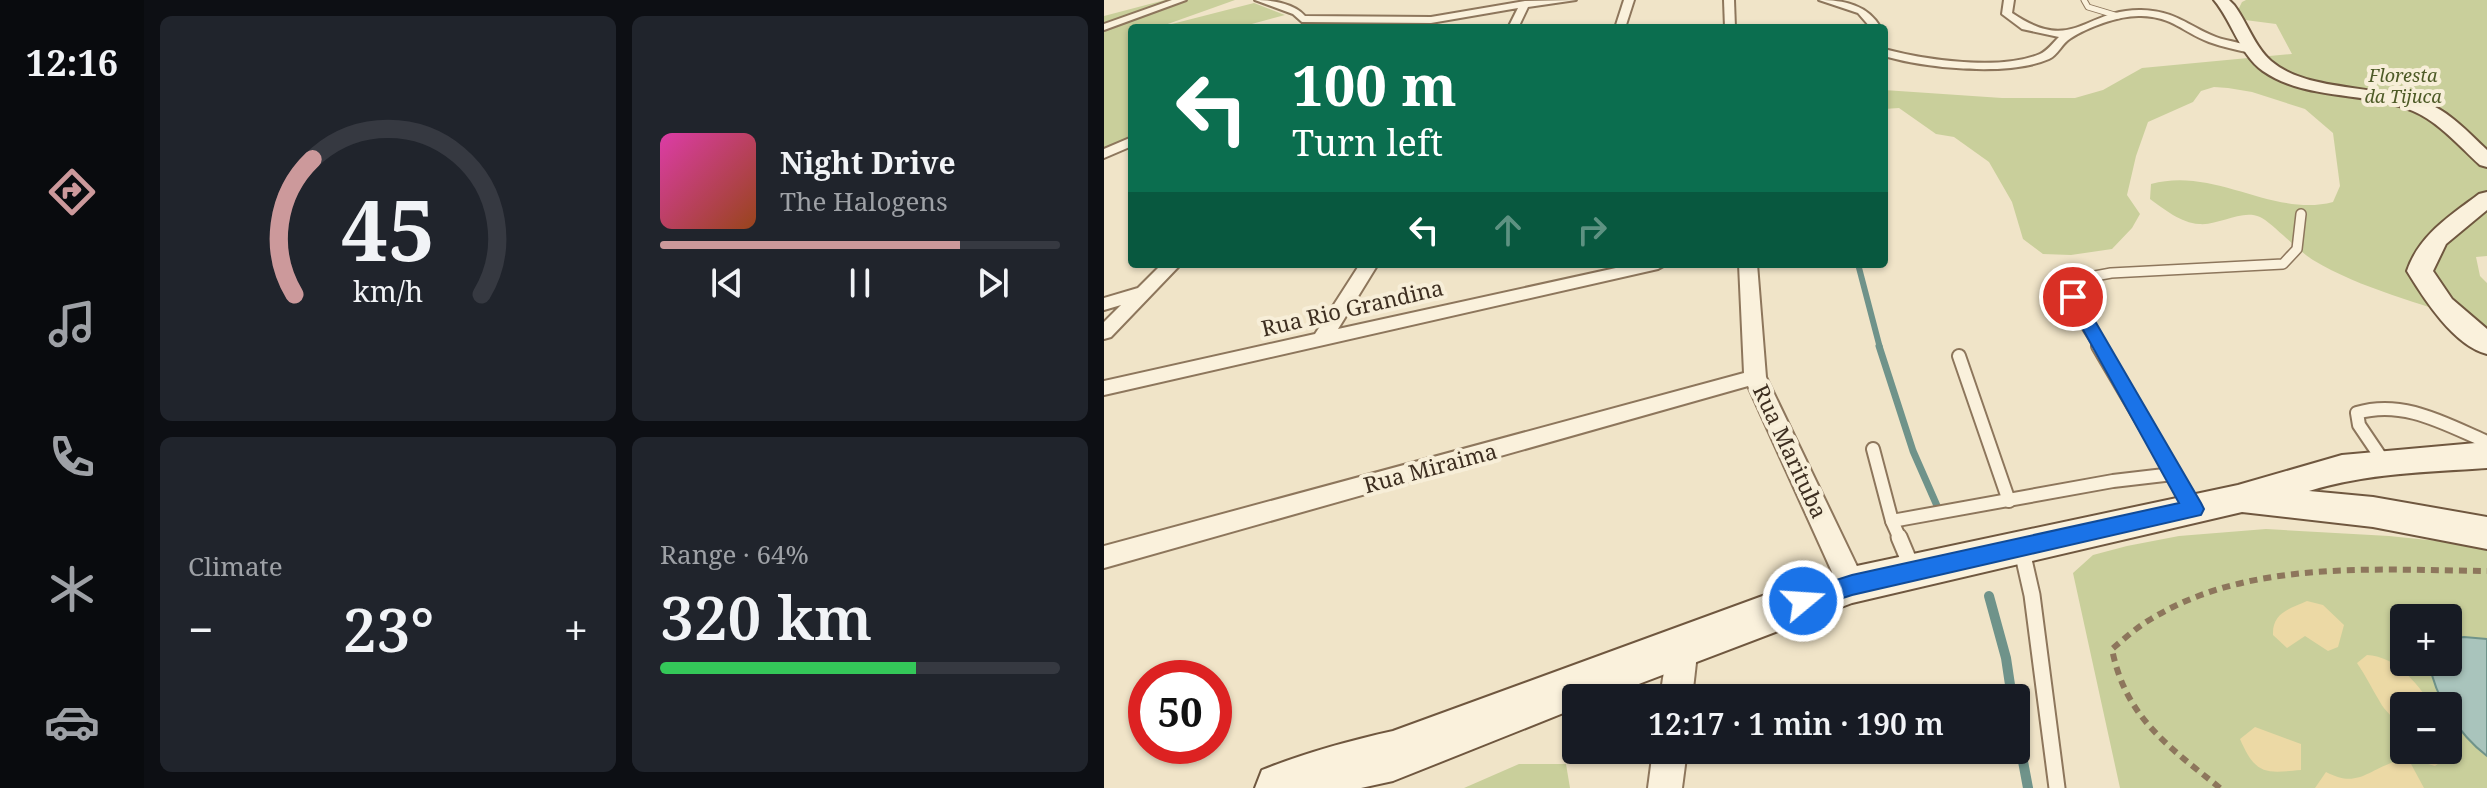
<!DOCTYPE html>
<html lang="en">
<head>
<meta charset="utf-8">
<style>
	:root { --surface:#171b24; --page:#20242c; --text:#f1f3f6; --muted:#9ea1a6; --line:#363941; --accent:#cc999b }
	body { margin:0; font-family:"Noto Serif",serif; background:var(--page); color:var(--text); height:100vh; display:flex; flex-direction:column; font-size:30px; white-space:nowrap }
	* { box-sizing:border-box; margin:0 }
	p { font-size:26px; color:var(--muted) }
	.icon { flex:none; width:44px; height:44px; fill:none; stroke:currentColor; stroke-width:2; stroke-linecap:round; stroke-linejoin:round }
	.map { position:relative; flex:1; overflow:hidden }
	.details { display:flex; flex-direction:column; gap:16px; padding:16px; background:#0d0f14; width:960px }
	.details>* { flex:none }
	.top-card { position:absolute; left:24px; top:24px; width:760px; height:244px; border-radius:8px; box-shadow:0 2px 6px #0004; background:#0b6e4f; color:#fff; overflow:hidden }
	.tools { position:absolute; left:1286px; top:604px; display:grid; gap:16px }
	.tools a { display:grid; place-items:center; width:72px; height:72px; border-radius:8px; background:var(--surface); box-shadow:0 2px 6px #0004; font-size:40px }
	.speed { position:absolute; left:24px; top:660px; display:flex; gap:16px; font-size:40px; font-weight:700; text-align:center }
	.speed>* { display:grid; place-content:center; width:104px; height:104px; border-radius:50%; background:var(--surface); box-shadow:0 2px 6px #0004; line-height:1 }
	.speed .limit { border:12px solid #d22; background:#fff; color:#111 }
	.pin { position:absolute; display:grid; place-items:center; width:68px; height:68px; color:#fff; margin:-34px; border:4px solid #fff; border-radius:50%; box-shadow:0 2px 8px #0007 }
	.me { position:absolute; width:88px; margin:-44px; rotate:72deg; stroke-linejoin:round; filter:drop-shadow(0 0 6px #0008) }
	.turn { display:flex; align-items:center; gap:28px; height:168px; padding:0 32px; font-size:36px }
	.turn .icon { width:104px; height:104px; stroke-width:2.5 }
	.turn b { display:block; font-size:56px; line-height:68px }
	.lanes { display:flex; align-items:center; height:76px; padding:0 32px; background:#0003; justify-content:center; gap:40px; direction:ltr }
	.lanes .off { opacity:.35 }
	.big { font-size:60px; font-weight:600; line-height:1.1 }
	.details .card { flex:1; display:flex; flex-direction:column; justify-content:center; gap:12px; min-width:0; padding:0 28px; border-radius:12px; background:var(--page) }
	.details .dial { align-items:center; gap:0 }
	.dial svg { height:208px; overflow:visible; fill:none; stroke:var(--line); stroke-width:7; stroke-linecap:round; text-anchor:middle }
	.dial text { fill:var(--text); stroke:none }
	.song { display:flex; align-items:center; gap:24px }
	.cover { width:96px; height:96px; border-radius:12px; background:linear-gradient(135deg,hsl(320 70% 55%),hsl(20 70% 35%)) }
	.played { height:8px; border-radius:4px; background:linear-gradient(90deg,var(--accent) 75%,var(--line) 75%) }
	.keys { display:flex; justify-content:space-around; direction:ltr }
	.heat { display:flex; justify-content:space-between; align-items:center; font-size:44px; direction:ltr }
	.charge { height:12px; border-radius:6px; background:linear-gradient(90deg,#34c759 64%,var(--line) 0) }
	.details .tiles { flex:1; display:grid; gap:16px; grid-template-columns:repeat(2,1fr) }
	.trip { position:absolute; left:458px; top:684px; width:468px; height:80px; border-radius:8px; background:var(--surface); box-shadow:0 2px 6px #0004; font-weight:600; line-height:80px; text-align:center }
	main { display:flex; flex:1; min-height:0 }
	.tab-bar { display:flex; flex-direction:column; width:144px; justify-content:space-around; align-items:center; background:#090b0e; color:var(--muted) }
	.tab-bar .icon { width:56px; height:56px }
	.tab-bar .current { color:var(--accent) }
	.tab-bar b { font-size:36px; color:var(--text) }
	.map>svg:first-child { display:block }
	.green { fill:#c9cf9b; fill-rule:evenodd }
	.sand { fill:#ecd9a5 }
	.water { fill:#a9c4bc; stroke:#6f938a; stroke-width:2 }
	.lines { fill:none; stroke-linecap:round; stroke-linejoin:round }
	.stream-far2 { stroke:#6f938a; stroke-width:6 }
	.stream-far1 { stroke:#6f938a; stroke-width:7 }
	.stream { stroke:#6f938a; stroke-width:10 }
	.service-far3-casing { stroke:#8d765c; stroke-width:7 }
	.service-far2-casing { stroke:#8d765c; stroke-width:12 }
	.service-far1-casing { stroke:#8d765c; stroke-width:16 }
	.service-casing { stroke:#8d765c; stroke-width:19 }
	.minor-casing { stroke:#8d765c; stroke-width:4 }
	.secondary-casing { stroke:#6f573f; stroke-width:4 }
	.path { stroke:#8d765c; stroke-width:6; stroke-dasharray:8 6; stroke-linecap:butt }
	.service-far3 { stroke:#faf1dc; stroke-width:5 }
	.service-far2 { stroke:#faf1dc; stroke-width:9 }
	.service-far1 { stroke:#faf1dc; stroke-width:12 }
	.service { stroke:#faf1dc; stroke-width:15 }
	.minor { fill:#faf1dc; fill-rule:evenodd }
	.secondary { fill:#faf1dc; fill-rule:evenodd }
	.route { fill:#1a73e8; stroke:#114b97; stroke-width:2 }
	.labels { text-anchor:middle; dominant-baseline:central; stroke-width:8; stroke-linejoin:round; paint-order:stroke }
	.far-park-label { font-size:18px; font-style:italic; fill:#4d5a26; stroke:#f7eed8 }
	.street-label { font-size:22px; fill:#3d2e20; stroke:#f7eed8 }
</style>
</head>
<body>
<main>
<nav class="tab-bar">
<b>12:16</b>
<svg class="icon current" aria-label="directions" viewBox="0 0 24 24"><path d="M12 3l9 9-9 9-9-9zM9 14v-3h6M13 9l2 2-2 2"/></svg>
<svg class="icon" aria-label="music" viewBox="0 0 24 24"><path d="M9 18V5l10-2v13"/><circle cx="6" cy="18" r="3"/><circle cx="16" cy="16" r="3"/></svg>
<svg class="icon" aria-label="phone" viewBox="0 0 24 24"><path d="M5 4h4l2 5-3 2q2 4 5 5l2-3 5 2v4C11 20 4 13 5 4z"/></svg>
<svg class="icon" aria-label="climate" viewBox="0 0 24 24"><path d="M12 3v18M4 7l16 10M4 17L20 7"/></svg>
<svg class="icon" aria-label="car" viewBox="0 0 24 24"><path d="M5 17H2v-5l4-1 3-4h7l3 4 3 1v5h-3M9 17h6M6 11h13"/><circle cx="7" cy="17" r="2"/><circle cx="17" cy="17" r="2"/></svg>
</nav>
<section class="details">
<div class="tiles">
<div class="card dial"><svg viewBox="0 0 100 80">
<path d="M14 69A42 42 0 1 1 86 69"/>
<path d="M14 69A42 42 0 0 1 21 17" stroke="#cc999b"/>
<text x="50" y="56" font-size="32" font-weight="700">45</text>
<text x="50" y="72" font-size="11">km/h</text>
</svg></div>
<div class="card">
<div class="song"><i class="cover"></i><div><b>Night Drive</b><p>The Halogens</p></div></div>
<div class="played"></div>
<div class="keys"><svg class="icon" aria-label="previous" viewBox="0 0 24 24"><path d="M18 5L8 12l10 7zM5 5v14"/></svg><svg class="icon" aria-label="pause" viewBox="0 0 24 24"><path d="M8 5v14M16 5v14"/></svg><svg class="icon" aria-label="next" viewBox="0 0 24 24"><path d="M6 5l10 7-10 7zM19 5v14"/></svg></div>
</div>
<div class="card"><p>Climate</p>
<div class="heat"><a>−</a><b class="big">23°</b><a>+</a></div>
</div>
<div class="card"><p>Range · 64%</p><b class="big">320 km</b><div class="charge"></div></div>
</div>
</section>
<div class="map">
<svg width="1383" height="788" viewBox="0 0 1383 788">
	<rect width="100%" height="100%" fill="#f0e4c8"/>
	<g class="green">
		<path d="M 61,0 L 131,0 L 61,25 L 68,28 L 28,28 L 28,138 L 0,154 L 0,16 Z"/>
		<path d="M 1142,0 L 1383,0 L 1383,256 L 1372,257 L 1376,276 L 1383,283 L 1383,333 L 1370,322 C 1317,303 1257,289 1209,260 C 1194,251 1166,221 1156,217 C 1137,209 1115,226 1095,224 C 1077,223 1060,209 1046,199 L 1047,184 C 1110,166 1170,218 1229,202 L 1236,186 L 1229,133 L 1201,109 L 1148,92 L 1124,88 L 1110,87 L 1097,91 L 1089,102 L 1044,122 L 1032,156 L 1023,195 L 1036,214 L 1028,228 L 1008,249 L 967,255 L 939,254 L 919,239 L 908,202 L 885,162 L 850,137 L 832,134 L 795,108 L 780,109 L 780,90 L 898,98 L 971,98 L 999,90 L 1038,68 L 1188,54 L 1172,24 L 1141,20 L 1133,12 L 1138,2 Z"/>
		<path d="M 150,3 L 181,15 L 144,25 L 173,25 L 171,28 L 74,28 L 64,25 Z"/>
		<path d="M 1162,529 L 1285,536 L 1383,546 L 1383,788 L 1016,788 L 969,573 L 989,555 L 1023,546 L 1075,536 ZM 1300,618 L 1344,618 L 1344,662 L 1300,662 ZM 1300,706 L 1344,706 L 1344,750 L 1300,750 Z"/>
		<path d="M 415,764 L 462,764 L 466,788 L 360,788 Z"/>
	</g>
	<g class="sand">
		<path d="M 1203,601 L 1219,605 L 1240,625 L 1234,647 L 1224,651 L 1201,636 L 1183,648 L 1169,635 C 1168,613 1185,609 1203,601 Z"/>
		<path d="M 1263,655 C 1291,657 1308,678 1324,699 L 1323,706 L 1300,706 L 1300,750 L 1340,750 L 1341,759 L 1331,766 L 1314,761 L 1290,744 L 1287,732 L 1295,728 C 1291,717 1281,712 1276,702 C 1268,689 1262,676 1253,663 Z"/>
		<path d="M 1151,727 L 1197,744 L 1197,770 C 1162,773 1152,776 1136,739 Z"/>
		<path d="M 1292,761 L 1307,764 L 1320,788 L 1211,788 L 1222,772 C 1253,788 1261,772 1292,761 Z"/>
	</g>
	<path class="water" d="M 1360,637 L 1383,639 L 1383,756 C 1354,734 1331,697 1325,662 L 1344,662 L 1344,639 Z"/>
	<g class="lines">
		<path class="stream-far2" d="M 754,264 L 776,348"/>
		<path class="stream-far1" d="M 775,346 L 809,451 L 834,508"/>
		<g class="stream">
			<path d="M 885,596 L 902,658 L 908,698"/>
			<path d="M 912,724 L 924,788"/>
		</g>
		<g class="service-far3-casing">
			<path id="service-far3" d="M 980,0 L 984,7 L 1014,16"/>
		</g>
		<g class="service-far2-casing">
			<path id="service-far2" d="M 996,348 C 985,330 966,308 972,287 L 991,276 L 1007,273 L 1179,264 L 1193,249 L 1197,214"/>
		</g>
		<g class="service-far1-casing">
			<g id="service-far1">
				<path d="M 994,346 L 1089,508"/>
				<path d="M 855,356 L 905,501"/>
				<path d="M 769,449 L 788,521 L 1009,481 L 1069,474"/>
				<path d="M 1280,462 L 1255,425 L 1253,413 C 1299,399 1341,424 1383,442"/>
				<path d="M 788,521 L 796,539"/>
			</g>
		</g>
		<g class="service-casing">
			<g id="service">
				<path d="M 795,537 L 808,568"/>
				<path d="M 918,551 L 928,595 L 953,788"/>
			</g>
		</g>
		<g class="minor-casing">
			<g id="minor">
				<path d="M 68,0 L 82,0 L 0,30 L 0,24 Z"/>
				<path d="M 151,0 C 167,0 190,3 201,16 L 327,17 L 421,1 L 472,0 L 424,7 L 414,28 L 404,28 L 414,8 L 327,23 L 198,22 L 189,14 Z"/>
				<path d="M 520,0 L 530,0 L 521,28 L 511,28 Z"/>
				<path d="M 620,0 L 630,0 L 631,28 L 621,28 Z"/>
				<path d="M 715,0 C 740,0 764,5 777,28 L 767,28 L 754,13 Z"/>
				<path d="M 900,0 L 910,0 L 908,13 C 970,55 980,9 1037,10 C 1072,11 1082,25 1112,37 C 1125,42 1141,42 1152,50 L 1147,53 C 1133,50 1119,47 1105,42 C 1078,32 1070,17 1037,16 C 1016,15 984,27 967,38 C 958,43 954,55 945,59 C 904,77 821,68 780,56 L 780,49 C 821,60 896,71 936,54 C 943,51 949,43 955,37 L 918,29 L 898,14 Z"/>
				<path d="M 28,137 L 28,146 L 0,158 L 0,149 Z"/>
				<path d="M 58,264 L 77,264 L 7,337 L 0,339 L 0,322 L 17,305 L 0,310 L 0,298 L 34,288 Z"/>
				<path d="M 256,264 L 274,264 L 234,329 L 530,264 L 563,264 L 554,269 L 0,395 L 0,381 L 211,334 Z"/>
				<path d="M 635,264 L 653,264 L 662,377 L 762,585 L 758,594 L 748,597 L 738,594 L 644,386 L 0,568 L 0,546 L 640,373 Z"/>
				<path d="M 579,631 L 590,635 L 594,645 L 588,698 L 556,698 L 564,645 L 568,635 Z"/>
				<path d="M 549,750 L 583,750 L 578,788 L 544,788 Z"/>
			</g>
		</g>
		<g class="secondary-casing">
			<g id="secondary">
				<path d="M 1110,0 L 1125,0 L 1130,5 C 1143,22 1150,46 1167,61 C 1203,92 1274,85 1320,102 C 1345,111 1364,132 1383,150 L 1383,167 L 1376,165 C 1355,146 1335,122 1309,111 C 1261,91 1202,101 1159,71 C 1136,55 1128,21 1110,0 Z"/>
				<path d="M 1383,192 L 1383,210 L 1342,244 L 1329,271 L 1348,299 L 1383,329 L 1383,354 C 1350,346 1320,299 1303,271 C 1315,235 1346,216 1375,194 Z"/>
				<path d="M 1383,442 L 1383,468 C 1323,472 1263,473 1205,491 L 1269,497 L 1383,517 L 1383,549 L 1269,527 L 1138,512 L 748,603 L 498,698 L 472,698 L 472,708 L 289,781 L 257,788 L 151,788 L 158,770 C 201,753 244,741 289,731 L 675,590 L 748,567 L 1134,485 L 1238,455 Z"/>
			</g>
		</g>
		<path class="path" d="M 1116,788 C 1065,747 1021,717 1008,649 C 1020,639 1033,627 1047,619 C 1145,559 1272,570 1383,571"/>
		<use href="#service-far3" class="service-far3"/>
		<use href="#service-far2" class="service-far2"/>
		<use href="#service-far1" class="service-far1"/>
		<use href="#service" class="service"/>
		<use href="#minor" class="minor"/>
		<use href="#secondary" class="secondary"/>
	</g>
	<path class="route" d="M 969,293 L 977,297 L 1097,503 L 1100,509 L 1097,515 L 748,595 L 699,611 L 691,608 L 688,601 L 691,593 L 748,575 L 1075,503 L 961,297 Z"/>
	<g class="labels">
		<g class="far-park-label">
			<text x="1299" y="75">Floresta<tspan x="1299" dy="21">da Tijuca</tspan></text>
		</g>
		<g class="street-label">
			<text transform="translate(248 307) rotate(-13)">Rua Rio Grandina</text>
			<text transform="translate(687 451) rotate(65)">Rua Marituba</text>
			<text transform="translate(326 467) rotate(-15)">Rua Miraima</text>
		</g>
	</g>
</svg>
<div class="tools">
<a>+</a>
<a>−</a>
</div>
<div class="speed"><div class="limit">50</div></div>
<div class="pin" style="left:969px;top:297px;background:#d93025"><svg class="icon" aria-label="arrive" viewBox="0 0 24 24"><path d="M6 21V4h12l-3 4 3 4H6"/></svg></div>
<svg class="me" style="left:699px;top:601px" viewBox="-20 -20 40 40"><circle r="17" fill="#1a73e8" stroke="#fff" stroke-width="3"/><path d="M0-11L8 9 0 5-8 9z" fill="#fff"/></svg>
<div class="trip">12:17 · 1 min · 190 m</div>
<div class="top-card">
<div class="turn"><svg class="icon" aria-label="left" viewBox="0 0 24 24"><path d="M17 20v-9H6M10 6l-5 5 5 5"/></svg><div><b>100 m</b>Turn left</div></div>
<div class="lanes"><svg class="icon" aria-label="left" viewBox="0 0 24 24"><path d="M17 20v-9H6M10 6l-5 5 5 5"/></svg><svg class="icon off" aria-label="ahead" viewBox="0 0 24 24"><path d="M12 20V5M6 11l6-6 6 6"/></svg><svg class="icon off" aria-label="right" viewBox="0 0 24 24"><path d="M7 20v-9h11M14 6l5 5-5 5"/></svg></div>
</div>
</div>
</main>
</body>
</html>
